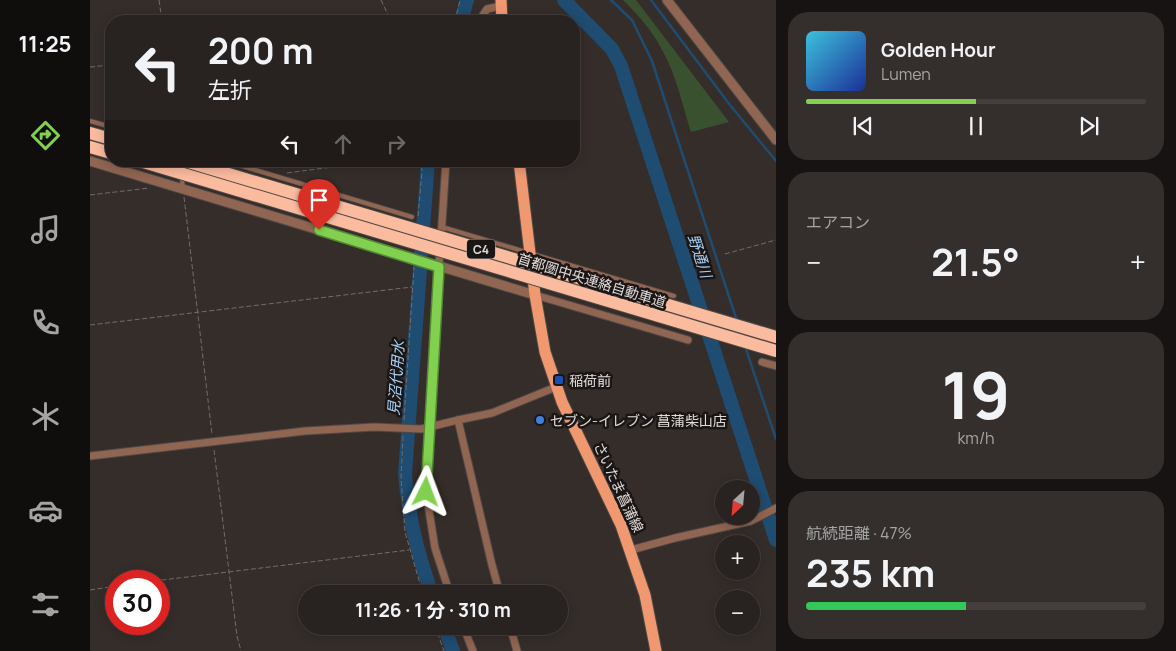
<!DOCTYPE html>
<html lang="ja">
<head>
<meta charset="utf-8">
<style>
	:root { --surface:#282220; --page:#342f2d; --text:#f1f3f6; --muted:#a5a4a5; --line:#443f3e; --accent:#82d04f }
	body { margin:0; font-family:Manrope,"Noto Sans JP",sans-serif; background:var(--page); color:var(--text); height:100vh; display:flex; flex-direction:column; font-size:19px; white-space:nowrap }
	* { box-sizing:border-box; margin:0 }
	p { font-size:16px; color:var(--muted) }
	.icon { flex:none; width:28px; height:28px; fill:none; stroke:currentColor; stroke-width:2; stroke-linecap:round; stroke-linejoin:round }
	.map { position:relative; flex:1; overflow:hidden }
	.side { display:flex; flex-direction:column; gap:12px; padding:12px; background:#161312; width:400px }
	.side>* { flex:none }
	.banner { position:absolute; left:15px; top:15px; width:475px; height:152px; border-radius:20px; box-shadow:0 2px 12px #0003,0 0 0 1px var(--line); background:#282220; color:var(--text); overflow:hidden }
	.needle { width:32px; rotate:206deg }
	.tools { position:absolute; left:625px; top:480px; display:grid; gap:10px }
	.tools a { display:grid; place-items:center; width:45px; height:45px; border-radius:50%; background:var(--surface); box-shadow:0 2px 12px #0003,0 0 0 1px var(--line); font-size:25px }
	.speed { position:absolute; left:15px; top:570px; display:flex; gap:10px; font-size:25px; font-weight:700; text-align:center }
	.speed>* { display:grid; place-content:center; width:65px; height:65px; border-radius:50%; background:var(--surface); box-shadow:0 2px 12px #0003,0 0 0 1px var(--line); line-height:1 }
	.speed .limit { border:8px solid #d22; background:#fff; color:#111 }
	.pin { position:absolute; display:grid; place-items:center; width:42px; height:42px; color:#fff; margin:-51px -21px; border-radius:50% 50% 50% 0; rotate:-45deg; box-shadow:0 0 5px #0007 }
	.pin .icon { rotate:45deg }
	.me { position:absolute; width:55px; margin:-28px; rotate:3deg; stroke-linejoin:round; filter:drop-shadow(0 0 4px #0008) }
	.turn { display:flex; align-items:center; gap:18px; height:105px; padding:0 20px; font-size:22px }
	.turn .icon { width:65px; height:65px; stroke-width:2.5 }
	.turn b { display:block; font-size:35px; line-height:42px }
	.lanes { display:flex; align-items:center; height:48px; padding:0 20px; background:#0003; justify-content:center; gap:25px; direction:ltr }
	.lanes .off { opacity:.35 }
	.big { font-size:38px; font-weight:700; line-height:1.1 }
	.side .widget { flex:1; display:flex; flex-direction:column; justify-content:center; gap:8px; min-width:0; padding:0 18px; border-radius:20px; background:var(--page) }
	.side .dial { align-items:center; gap:0 }
	.dial b { font-size:65px; line-height:1 }
	.song { display:flex; align-items:center; gap:15px }
	.cover { width:60px; height:60px; border-radius:8px; background:linear-gradient(135deg,hsl(190 70% 55%),hsl(230 70% 35%)) }
	.played { height:5px; border-radius:2px; background:linear-gradient(90deg,var(--accent) 50%,var(--line) 50%) }
	.keys { display:flex; justify-content:space-around; direction:ltr }
	.heat { display:flex; justify-content:space-between; align-items:center; font-size:28px; direction:ltr }
	.charge { height:8px; border-radius:4px; background:linear-gradient(90deg,#34c759 47%,var(--line) 0) }
	.trip { position:absolute; left:208px; top:585px; width:270px; height:50px; border-radius:25px; background:var(--surface); box-shadow:0 2px 12px #0003,0 0 0 1px var(--line); font-weight:700; line-height:50px; text-align:center }
	main { display:flex; flex:1; min-height:0 }
	.tabs { display:flex; flex-direction:column; width:90px; justify-content:space-around; align-items:center; background:#100e0d; color:var(--muted) }
	.tabs .icon { width:35px; height:35px }
	.tabs .on { color:var(--accent) }
	.tabs b { font-size:22px; color:var(--text) }
	.map>svg:first-child { display:block }
	.green { fill:#3a512f }
	.lines { fill:none; stroke-linecap:round; stroke-linejoin:round }
	.stream { stroke:#1f4c71; stroke-width:2.5 }
	.river { stroke:#1f4c71; stroke-width:14 }
	.service-casing { stroke:#504946; stroke-width:5.5 }
	.minor-casing { stroke:#504946; stroke-width:9 }
	.tertiary-casing { stroke:#504946; stroke-width:11 }
	.primary-casing { stroke:#504946; stroke-width:13 }
	.motorway-casing { stroke:#504946; stroke-width:14 }
	.path { stroke:#736c69; stroke-width:1; stroke-dasharray:5 2.5; stroke-linecap:butt }
	.service { stroke:#906551; stroke-width:4 }
	.minor { stroke:#906551; stroke-width:7 }
	.tertiary { stroke:#906551; stroke-width:9 }
	.primary { stroke:#f09970; stroke-width:11 }
	.motorway { stroke:#fbbb9e; stroke-width:12 }
	.motorway-bridge-casing { stroke:#504946; stroke-width:14; stroke-linecap:butt }
	.motorway-bridge { stroke:#fbbb9e; stroke-width:12 }
	.route-casing { stroke:#548733; stroke-width:12 }
	.route { stroke:#82d04f; stroke-width:9 }
	.transit-dot { fill:#1a4fb4; stroke:#1a1615; stroke-width:2 }
	.shop-dot { fill:#3f7fe0; stroke:#1a1615; stroke-width:2 }
	.labels { text-anchor:middle; dominant-baseline:central; stroke-width:5; stroke-linejoin:round; paint-order:stroke }
	.shield { fill:#1a1615; stroke:#a59f9e; stroke-width:1 }
	.shield-label { font-size:12px; font-weight:bold; fill:#e0dad8 }
	.street-label { font-size:14px; fill:#e0dad8; stroke:#1a1615 }
	.poi-label { font-size:14px; fill:#e0dad8; stroke:#1a1615; text-anchor:start }
	.water-label { font-size:15px; font-style:italic; fill:#a9d0f5; stroke:#1a1615 }
</style>
</head>
<body>
<main>
<nav class="tabs">
<b>11:25</b>
<svg class="icon on" aria-label="directions" viewBox="0 0 24 24"><path d="M12 3l9 9-9 9-9-9zM9 14v-3h6M13 9l2 2-2 2"/></svg>
<svg class="icon" aria-label="music" viewBox="0 0 24 24"><path d="M9 18V5l10-2v13"/><circle cx="6" cy="18" r="3"/><circle cx="16" cy="16" r="3"/></svg>
<svg class="icon" aria-label="phone" viewBox="0 0 24 24"><path d="M5 4h4l2 5-3 2q2 4 5 5l2-3 5 2v4C11 20 4 13 5 4z"/></svg>
<svg class="icon" aria-label="climate" viewBox="0 0 24 24"><path d="M12 3v18M4 7l16 10M4 17L20 7"/></svg>
<svg class="icon" aria-label="car" viewBox="0 0 24 24"><path d="M5 17H2v-5l4-1 3-4h7l3 4 3 1v5h-3M9 17h6M6 11h13"/><circle cx="7" cy="17" r="2"/><circle cx="17" cy="17" r="2"/></svg>
<svg class="icon" aria-label="filters" viewBox="0 0 24 24"><path d="M4 7h16M4 17h16"/><circle cx="9" cy="7" r="2"/><circle cx="15" cy="17" r="2"/></svg>
</nav>
<div class="map">
<svg width="686" height="651" viewBox="0 0 686 651">
	<rect width="100%" height="100%" fill="#352d2a"/>
	<path class="green" d="M 533,0 L 546,0 L 639,122 L 601,132 C 592,104 586,73 571,48 C 562,30 547,14 533,0 Z"/>
	<g class="lines">
		<g class="stream">
			<path d="M 521,0 L 542,20 L 562,61 L 647,321"/>
			<path d="M 561,0 L 640,105 L 686,161"/>
			<path d="M 655,346 L 686,439"/>
		</g>
		<g class="river">
			<path d="M 474,0 L 522,49 L 531,66 L 686,540"/>
			<path d="M 371,21 L 377,0"/>
			<path d="M 338,161 L 315,474 C 319,519 327,552 342,594"/>
			<path d="M 354,626 L 363,651"/>
		</g>
		<g class="service-casing">
			<g id="service">
				<path d="M 0,121 L 21,127"/>
				<path d="M 90,161 L 93,189"/>
				<path d="M 135,161 L 322,217"/>
				<path d="M 352,227 L 584,296"/>
			</g>
		</g>
		<g class="minor-casing">
			<g id="minor">
				<path d="M 389,21 L 397,9 L 411,6"/>
				<path d="M 351,238 L 356,161"/>
				<path d="M 350,249 L 336,492 L 345,548 L 360,594"/>
				<path d="M 445,295 L 598,340"/>
				<path d="M 672,362 L 686,366"/>
				<path d="M 368,420 L 402,565 L 410,594"/>
				<path d="M 0,456 L 215,431 L 284,427 L 331,429 L 368,420 L 402,413 L 466,387"/>
				<path d="M 541,550 L 585,538 L 661,521 L 686,508"/>
				<path d="M 373,626 L 383,651"/>
				<path d="M 420,626 L 427,651"/>
			</g>
		</g>
		<g class="tertiary-casing">
			<g id="tertiary">
				<path d="M 577,0 L 686,140"/>
				<path d="M 0,161 L 445,295"/>
			</g>
		</g>
		<g class="primary-casing">
			<g id="primary">
				<path d="M 411,0 L 412,21"/>
				<path d="M 429,161 L 445,295 L 455,352 L 472,402 L 531,525 L 555,595 L 566,651"/>
			</g>
		</g>
		<g class="motorway-casing">
			<g id="motorway">
				<path d="M 0,133 L 21,139"/>
				<path d="M 0,147 L 21,153"/>
			</g>
		</g>
		<g class="path">
			<path d="M 69,0 L 72,21"/>
			<path d="M 291,0 L 301,21"/>
			<path d="M 365,21 L 370,0"/>
			<path d="M 0,67 L 21,65"/>
			<path d="M 197,173 L 288,161"/>
			<path d="M 0,195 L 59,188"/>
			<path d="M 94,197 L 122,434"/>
			<path d="M 328,216 L 332,172 L 331,161"/>
			<path d="M 635,254 L 686,240"/>
			<path d="M 0,325 L 322,287"/>
			<path d="M 314,420 L 324,267"/>
			<path d="M 313,436 L 311,478 L 315,532 L 333,594"/>
			<path d="M 124,450 L 147,636 L 151,651"/>
			<path d="M 64,581 L 319,550"/>
			<path d="M 0,590 L 26,586"/>
			<path d="M 345,626 L 354,651"/>
		</g>
		<use href="#service" class="service"/>
		<use href="#minor" class="minor"/>
		<use href="#tertiary" class="tertiary"/>
		<use href="#primary" class="primary"/>
		<use href="#motorway" class="motorway"/>
		<g class="motorway-bridge-casing">
			<g id="motorway-bridge">
				<path d="M 50,161 L 686,351"/>
				<path d="M 95,161 L 686,337"/>
			</g>
		</g>
		<use href="#motorway-bridge" class="motorway-bridge"/>
	</g>
	<g class="lines">
		<g class="route-casing">
			<path id="route" d="M 229,230 L 349,267 L 336,492"/>
		</g>
		<use href="#route" class="route"/>
	</g>
	<rect class="transit-dot" x="464" y="375" width="10" height="10" rx="2.5"/>
	<circle class="shop-dot" cx="450" cy="420" r="5"/>
	<g class="labels">
		<rect class="shield" x="377" y="239.5" width="28" height="19" rx="4"/>
		<g class="shield-label">
			<text x="391" y="249">C4</text>
		</g>
		<g class="street-label">
			<text transform="translate(502 280) rotate(17)">首都圏中央連絡自動車道</text>
			<text transform="translate(529 487) rotate(65)">さいたま菖蒲線</text>
		</g>
		<g class="poi-label">
			<text x="479" y="380">稲荷前</text>
			<text x="460" y="420">セブン-イレブン 菖蒲柴山店</text>
		</g>
		<g class="water-label">
			<text transform="translate(610 256) rotate(72)">野通川</text>
			<text transform="translate(306 378) rotate(-86)">見沼代用水</text>
		</g>
	</g>
</svg>
<div class="tools">
<a><svg class="needle" viewBox="-14 -14 28 28"><path d="M0-13l5 13h-10z" fill="#e53935"/><path d="M0 13l5-13h-10z" fill="#a5a4a5"/></svg></a>
<a>+</a>
<a>−</a>
</div>
<div class="speed"><div class="limit">30</div></div>
<div class="pin" style="left:229px;top:230px;background:#d93025"><svg class="icon" aria-label="arrive" viewBox="0 0 24 24"><path d="M6 21V4h12l-3 4 3 4H6"/></svg></div>
<svg class="me" style="left:336px;top:492px" viewBox="-20 -20 40 40"><path d="M0-17L14 15 0 8-14 15z" fill="#82d04f" stroke="#fff" stroke-width="4"/></svg>
<div class="trip">11:26 · 1 分 · 310 m</div>
<div class="banner">
<div class="turn"><svg class="icon" aria-label="left" viewBox="0 0 24 24"><path d="M17 20v-9H6M10 6l-5 5 5 5"/></svg><div><b>200 m</b>左折</div></div>
<div class="lanes"><svg class="icon" aria-label="left" viewBox="0 0 24 24"><path d="M17 20v-9H6M10 6l-5 5 5 5"/></svg><svg class="icon off" aria-label="ahead" viewBox="0 0 24 24"><path d="M12 20V5M6 11l6-6 6 6"/></svg><svg class="icon off" aria-label="right" viewBox="0 0 24 24"><path d="M7 20v-9h11M14 6l5 5-5 5"/></svg></div>
</div>
</div>
<section class="side">
<div class="widget">
<div class="song"><i class="cover"></i><div><b>Golden Hour</b><p>Lumen</p></div></div>
<div class="played"></div>
<div class="keys"><svg class="icon" aria-label="previous" viewBox="0 0 24 24"><path d="M18 5L8 12l10 7zM5 5v14"/></svg><svg class="icon" aria-label="pause" viewBox="0 0 24 24"><path d="M8 5v14M16 5v14"/></svg><svg class="icon" aria-label="next" viewBox="0 0 24 24"><path d="M6 5l10 7-10 7zM19 5v14"/></svg></div>
</div>
<div class="widget"><p>エアコン</p>
<div class="heat"><a>−</a><b class="big">21.5°</b><a>+</a></div>
</div>
<div class="widget dial"><b>19</b><p>km/h</p></div>
<div class="widget"><p>航続距離 · 47%</p><b class="big">235 km</b><div class="charge"></div></div>
</section>
</main>
</body>
</html>
